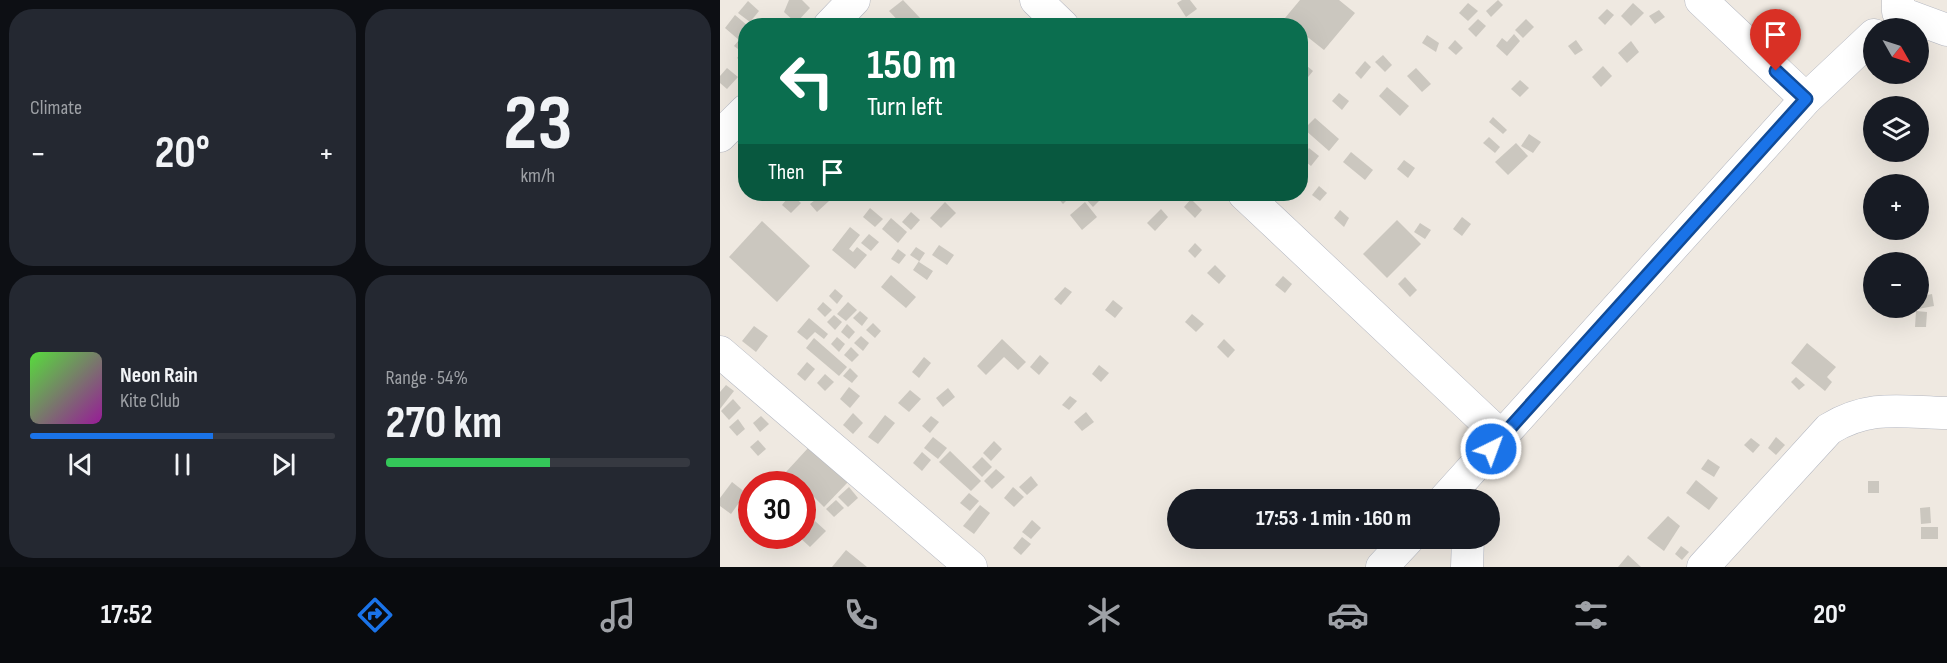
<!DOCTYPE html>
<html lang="en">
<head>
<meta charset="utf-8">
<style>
	:root { --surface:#171b24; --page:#242831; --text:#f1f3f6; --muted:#9ea1a6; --line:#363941; --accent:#1a73e8 }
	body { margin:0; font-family:"Sofia Sans Condensed",sans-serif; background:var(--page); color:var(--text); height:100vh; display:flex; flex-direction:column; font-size:22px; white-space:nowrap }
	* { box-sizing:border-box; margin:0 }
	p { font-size:20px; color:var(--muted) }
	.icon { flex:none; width:33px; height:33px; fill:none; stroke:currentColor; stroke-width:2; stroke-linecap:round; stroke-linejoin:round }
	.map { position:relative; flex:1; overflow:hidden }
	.sheet { display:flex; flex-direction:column; gap:9px; padding:9px; background:#0d0f14; width:720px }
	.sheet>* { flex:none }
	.hud { position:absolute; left:18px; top:18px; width:570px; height:183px; border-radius:24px; box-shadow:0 6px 24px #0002; background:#0b6e4f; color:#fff; overflow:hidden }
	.needle { width:39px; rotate:129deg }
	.tools { position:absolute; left:1143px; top:18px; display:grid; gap:12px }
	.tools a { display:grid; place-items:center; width:66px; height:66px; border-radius:50%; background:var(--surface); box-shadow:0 6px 24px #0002; font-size:30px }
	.speed { position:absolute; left:18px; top:471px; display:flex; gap:12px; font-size:30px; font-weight:700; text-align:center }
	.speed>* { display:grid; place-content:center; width:78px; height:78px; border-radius:50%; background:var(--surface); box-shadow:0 6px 24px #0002; line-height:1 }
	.speed .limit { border:9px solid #d22; background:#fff; color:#111 }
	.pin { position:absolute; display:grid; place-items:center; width:51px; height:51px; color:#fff; margin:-62px -26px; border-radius:50% 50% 50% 0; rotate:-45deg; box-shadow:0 0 6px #0007 }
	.pin .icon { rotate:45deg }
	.me { position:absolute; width:66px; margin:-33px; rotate:42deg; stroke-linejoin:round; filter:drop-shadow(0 0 4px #0008) }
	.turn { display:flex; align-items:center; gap:21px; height:126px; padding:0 30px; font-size:27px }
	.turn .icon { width:78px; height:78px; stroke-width:2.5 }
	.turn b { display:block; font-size:42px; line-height:51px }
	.then { display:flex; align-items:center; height:57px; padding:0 30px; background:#0003; gap:12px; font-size:22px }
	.big { font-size:45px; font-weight:700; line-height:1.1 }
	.sheet .tile { flex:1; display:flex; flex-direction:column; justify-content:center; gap:9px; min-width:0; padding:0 21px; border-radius:24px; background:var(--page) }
	.sheet .dial { align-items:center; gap:0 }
	.dial b { font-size:78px; line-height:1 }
	.song { display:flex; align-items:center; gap:18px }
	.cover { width:72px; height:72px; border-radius:9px; background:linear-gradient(135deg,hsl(110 70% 55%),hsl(300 70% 35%)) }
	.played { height:6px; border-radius:3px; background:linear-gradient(90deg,var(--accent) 60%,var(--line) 60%) }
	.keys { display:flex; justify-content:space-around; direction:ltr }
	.heat { display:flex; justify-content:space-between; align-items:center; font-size:33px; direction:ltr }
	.charge { height:9px; border-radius:4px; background:linear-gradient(90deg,#34c759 54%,var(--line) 0) }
	.sheet .tiles { flex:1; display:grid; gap:9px; grid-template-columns:repeat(2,1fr) }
	.trip { position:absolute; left:447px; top:489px; width:333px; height:60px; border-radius:30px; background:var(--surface); box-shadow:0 6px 24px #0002; font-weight:700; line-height:60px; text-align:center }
	.dock { display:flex; height:96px; justify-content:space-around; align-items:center; background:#090b0e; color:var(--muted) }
	.dock .icon { width:42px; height:42px }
	.dock .on { color:var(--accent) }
	.dock b { font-size:27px; color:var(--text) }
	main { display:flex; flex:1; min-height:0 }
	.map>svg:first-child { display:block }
	.building { fill:#cbc7bf }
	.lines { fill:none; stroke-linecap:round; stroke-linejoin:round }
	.minor-casing { stroke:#b4b7c1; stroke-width:33 }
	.minor { stroke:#fff; stroke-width:32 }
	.route-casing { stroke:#114b97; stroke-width:15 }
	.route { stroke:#1a73e8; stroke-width:10 }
</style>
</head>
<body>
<main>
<section class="sheet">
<div class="tiles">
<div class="tile"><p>Climate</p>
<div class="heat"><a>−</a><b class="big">20°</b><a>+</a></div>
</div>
<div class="tile dial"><b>23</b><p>km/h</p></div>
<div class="tile">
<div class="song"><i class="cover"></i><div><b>Neon Rain</b><p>Kite Club</p></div></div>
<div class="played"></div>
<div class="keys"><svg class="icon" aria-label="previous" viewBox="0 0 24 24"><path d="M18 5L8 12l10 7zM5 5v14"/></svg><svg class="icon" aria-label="pause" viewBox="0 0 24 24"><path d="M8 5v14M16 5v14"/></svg><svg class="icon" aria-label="next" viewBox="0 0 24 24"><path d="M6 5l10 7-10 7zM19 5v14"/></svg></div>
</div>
<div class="tile"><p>Range · 54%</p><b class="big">270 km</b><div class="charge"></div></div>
</div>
</section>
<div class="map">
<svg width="1227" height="567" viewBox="0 0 1227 567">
	<rect width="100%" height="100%" fill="#efe9e1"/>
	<g class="building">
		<path d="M 69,0 L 82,0 L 90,8 L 76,23 L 64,12 Z"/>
		<path d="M 183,0 L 201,19 L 194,26 L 183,26 L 169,11 Z"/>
		<path d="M 462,0 L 470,0 L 477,9 L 466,17 L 457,3 Z"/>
		<path d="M 580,0 L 619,0 L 635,13 L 604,50 L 580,31 L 580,26 L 574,26 L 565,18 Z"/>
		<path d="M 778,0 L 783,5 L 771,17 L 766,11 Z"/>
		<path d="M 28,1 L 39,11 L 30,22 L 18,13 Z"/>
		<path d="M 748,3 L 758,11 L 748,21 L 739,13 Z"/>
		<path d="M 913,3 L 924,13 L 911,26 L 901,16 Z"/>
		<path d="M 887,9 L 894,15 L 885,25 L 878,18 Z"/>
		<path d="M 939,10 L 945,17 L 935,24 L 929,16 Z"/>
		<path d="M 15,15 L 28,26 L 26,65 L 17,58 L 22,52 L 14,46 L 19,40 L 5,28 Z"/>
		<path d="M 758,19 L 766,26 L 756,37 L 748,29 Z"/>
		<path d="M 806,19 L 814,27 L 803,38 L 795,30 Z"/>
		<path d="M 794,34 L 800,41 L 787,56 L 776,46 L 782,38 L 787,42 Z"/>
		<path d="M 707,35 L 719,43 L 716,52 L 702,43 Z"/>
		<path d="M 735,40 L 743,48 L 736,55 L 728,48 Z"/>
		<path d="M 856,40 L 863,50 L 855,55 L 848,46 Z"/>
		<path d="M 911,41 L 919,52 L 907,63 L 898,53 Z"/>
		<path d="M 663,55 L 672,65 L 665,72 L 655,62 Z"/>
		<path d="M 645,61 L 651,67 L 641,79 L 635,73 Z"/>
		<path d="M 587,66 L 593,71 L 584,82 L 580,74 Z"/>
		<path d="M 883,66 L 892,76 L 881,87 L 872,77 Z"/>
		<path d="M 7,68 L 18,77 L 7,89 L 0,83 L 0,76 Z"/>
		<path d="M 696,68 L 711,84 L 702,92 L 687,76 Z"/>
		<path d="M 800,80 L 809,88 L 800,97 L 791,89 Z"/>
		<path d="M 667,87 L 689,106 L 680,116 L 659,96 Z"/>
		<path d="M 619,93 L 629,101 L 622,110 L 612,101 Z"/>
		<path d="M 773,117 L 787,130 L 783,134 L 769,122 Z"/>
		<path d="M 595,118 L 619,139 L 609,151 L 584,129 L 580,134 L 580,126 L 584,129 Z"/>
		<path d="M 809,134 L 821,142 L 813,153 L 801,146 Z"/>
		<path d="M 769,137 L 780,147 L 775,153 L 763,143 Z"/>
		<path d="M 796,143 L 808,156 L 788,175 L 775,162 Z"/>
		<path d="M 589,148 L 599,156 L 591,166 L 581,158 Z"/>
		<path d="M 631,152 L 653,170 L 645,180 L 623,162 Z"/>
		<path d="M 684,160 L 695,168 L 688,178 L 677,169 Z"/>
		<path d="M 599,186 L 607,193 L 600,201 L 592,195 Z"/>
		<path d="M 71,194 L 81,203 L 71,213 L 62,205 Z"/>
		<path d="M 102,194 L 109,201 L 97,212 L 90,204 Z"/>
		<path d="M 334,194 L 345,194 L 350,197 L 343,204 Z"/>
		<path d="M 368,194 L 383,194 L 385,195 L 373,207 L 364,197 Z"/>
		<path d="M 471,199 L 482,210 L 475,218 L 464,207 Z"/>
		<path d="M 225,202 L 236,213 L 221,228 L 210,218 Z"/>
		<path d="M 365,202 L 377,217 L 362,230 L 350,215 Z"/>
		<path d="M 150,208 L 163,219 L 155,227 L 143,217 Z"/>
		<path d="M 441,209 L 448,217 L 435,231 L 427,223 Z"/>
		<path d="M 620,210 L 629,218 L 624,227 L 614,218 Z"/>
		<path d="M 191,212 L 200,220 L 191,230 L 182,222 Z"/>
		<path d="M 742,217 L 751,224 L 742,236 L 733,229 Z"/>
		<path d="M 171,218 L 187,232 L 178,243 L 162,229 Z"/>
		<path d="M 677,220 L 701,244 L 667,278 L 643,254 Z"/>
		<path d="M 42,221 L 90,266 L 57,302 L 9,257 Z"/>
		<path d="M 700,223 L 711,230 L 705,239 L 694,232 Z"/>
		<path d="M 130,227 L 140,235 L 129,249 L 133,252 L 137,247 L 147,255 L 135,269 L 112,250 Z"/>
		<path d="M 149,234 L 159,242 L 151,251 L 141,243 Z"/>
		<path d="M 475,243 L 482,250 L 475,258 L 468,251 Z"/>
		<path d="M 219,245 L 234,255 L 227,265 L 212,255 Z"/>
		<path d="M 196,247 L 205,253 L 199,262 L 213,271 L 207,280 L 193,270 L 199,261 L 190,255 Z"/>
		<path d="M 178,249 L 186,255 L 179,264 L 171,259 Z"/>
		<path d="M 495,265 L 506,276 L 499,284 L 487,273 Z"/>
		<path d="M 171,275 L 196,297 L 186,308 L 161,287 Z"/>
		<path d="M 563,276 L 572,284 L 565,293 L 555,285 Z"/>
		<path d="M 685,277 L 697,290 L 690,297 L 678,284 Z"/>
		<path d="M 345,287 L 352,292 L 341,305 L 334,299 Z"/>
		<path d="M 115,289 L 123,296 L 117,304 L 109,296 Z"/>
		<path d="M 1212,294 L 1214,306 L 1198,309 L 1198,297 Z"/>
		<path d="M 393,300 L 403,308 L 395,318 L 385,310 Z"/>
		<path d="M 103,302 L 112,310 L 105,317 L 97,309 Z"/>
		<path d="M 128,302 L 137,310 L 126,321 L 117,314 Z"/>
		<path d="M 140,311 L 148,318 L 142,326 L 133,318 Z"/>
		<path d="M 1196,311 L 1207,312 L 1206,327 L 1195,327 Z"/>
		<path d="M 472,314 L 484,324 L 476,332 L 465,322 Z"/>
		<path d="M 114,315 L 122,322 L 115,330 L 107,322 Z"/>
		<path d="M 89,318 L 108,334 L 104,339 L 95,332 L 87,340 L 77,332 Z"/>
		<path d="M 153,323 L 161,331 L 155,338 L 146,330 Z"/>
		<path d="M 127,324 L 135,332 L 129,339 L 121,332 Z"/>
		<path d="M 34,326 L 48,336 L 36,352 L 22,341 Z"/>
		<path d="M 141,336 L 149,343 L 143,351 L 134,343 Z"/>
		<path d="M 117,337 L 125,344 L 119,352 L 111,344 Z"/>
		<path d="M 94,338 L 127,367 L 119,376 L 86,348 Z"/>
		<path d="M 282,339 L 306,362 L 298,370 L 284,357 L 266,375 L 257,366 Z"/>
		<path d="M 504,339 L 515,350 L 508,358 L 497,347 Z"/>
		<path d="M 1087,343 L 1116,367 L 1107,377 L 1112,382 L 1105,391 L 1071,363 Z"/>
		<path d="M 131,347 L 139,355 L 132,362 L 124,355 Z"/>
		<path d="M 320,355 L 329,363 L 319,375 L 310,367 Z"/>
		<path d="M 204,357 L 211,363 L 199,378 L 192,372 Z"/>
		<path d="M 87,362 L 95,369 L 85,381 L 77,374 Z"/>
		<path d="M 379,365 L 389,373 L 381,382 L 372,374 Z"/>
		<path d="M 130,368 L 138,376 L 132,383 L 123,376 Z"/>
		<path d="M 105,374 L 114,382 L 105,391 L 97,383 Z"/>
		<path d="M 1076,377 L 1085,385 L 1079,390 L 1071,382 Z"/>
		<path d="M 6,385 L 14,391 L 0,409 L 0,392 Z"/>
		<path d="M 129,387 L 140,396 L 130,408 L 120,399 Z"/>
		<path d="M 228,388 L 235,397 L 223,407 L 216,398 Z"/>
		<path d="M 190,390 L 201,399 L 189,412 L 178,403 Z"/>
		<path d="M 350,396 L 357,401 L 349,410 L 342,405 Z"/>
		<path d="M 13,399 L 21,408 L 9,420 L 1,411 Z"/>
		<path d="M 366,412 L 374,422 L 362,431 L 354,422 Z"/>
		<path d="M 133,413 L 143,423 L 133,434 L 123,425 Z"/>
		<path d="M 165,415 L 175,423 L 158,444 L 148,437 Z"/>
		<path d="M 41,416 L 49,424 L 40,432 L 33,423 Z"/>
		<path d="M 211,416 L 219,422 L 210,433 L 202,426 Z"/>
		<path d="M 18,419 L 25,429 L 17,436 L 9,427 Z"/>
		<path d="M 213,437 L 227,448 L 218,459 L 204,448 Z"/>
		<path d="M 1056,437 L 1065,445 L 1056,455 L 1048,448 Z"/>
		<path d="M 1031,438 L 1040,445 L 1033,453 L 1024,445 Z"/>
		<path d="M 38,440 L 46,449 L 38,456 L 30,447 Z"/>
		<path d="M 274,441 L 282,449 L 271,461 L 263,453 Z"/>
		<path d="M 89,447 L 128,482 L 104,507 L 92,495 L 82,505 L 82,484 L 55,484 Z"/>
		<path d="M 230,451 L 261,481 L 251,491 L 219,462 Z"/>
		<path d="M 202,452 L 211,460 L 202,471 L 193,463 Z"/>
		<path d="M 262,457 L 272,467 L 262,477 L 252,467 Z"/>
		<path d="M 988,459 L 1000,467 L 994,477 L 981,469 Z"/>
		<path d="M 276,469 L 285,477 L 272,489 L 264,481 Z"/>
		<path d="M 311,476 L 318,485 L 307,495 L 299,487 Z"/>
		<path d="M 976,480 L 998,498 L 989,510 L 966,493 Z"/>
		<rect x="1148" y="481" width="11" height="12"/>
		<path d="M 12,482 L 26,493 L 11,514 L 0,506 L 0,498 Z"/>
		<path d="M 129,487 L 138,498 L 128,507 L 118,497 Z"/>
		<path d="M 293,487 L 304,497 L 294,507 L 284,498 Z"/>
		<path d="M 249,493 L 259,501 L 250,511 L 240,503 Z"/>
		<path d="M 116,500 L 124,508 L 114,517 L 106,509 Z"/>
		<path d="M 260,505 L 270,513 L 254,534 L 243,526 Z"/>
		<path d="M 1210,507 L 1211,523 L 1201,524 L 1200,508 Z"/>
		<path d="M 32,510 L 32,533 L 20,522 Z"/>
		<path d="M 948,516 L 960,526 L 944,551 L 927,538 Z"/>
		<path d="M 312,520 L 321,528 L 311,539 L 302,532 Z"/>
		<path d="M 95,521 L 106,531 L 90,547 L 78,536 L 82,536 Z"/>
		<rect x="1201" y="527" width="17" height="12"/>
		<path d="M 302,537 L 311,544 L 301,555 L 293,548 Z"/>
		<path d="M 961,546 L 969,552 L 962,560 L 955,554 Z"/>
		<path d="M 126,550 L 147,567 L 112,567 Z"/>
		<path d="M 908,555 L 921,567 L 898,567 Z"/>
	</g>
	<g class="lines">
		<g class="minor-casing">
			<g id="minor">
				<path d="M 316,0 L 343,26"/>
				<path d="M 981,0 L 1086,99"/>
				<path d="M 1178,0 L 1178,12 L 1227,30"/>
				<path d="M 109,26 L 134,0"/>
				<path d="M 0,136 L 26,110"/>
				<path d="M 524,194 L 782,437"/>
				<path d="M 0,352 L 251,567"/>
				<path d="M 724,500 L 1086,99 L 1154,35"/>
				<path d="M 662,567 L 689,538"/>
				<path d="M 747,567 L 748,538"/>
				<path d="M 983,567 L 1109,429 C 1150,404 1181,412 1227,413"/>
			</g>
		</g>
		<use href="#minor" class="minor"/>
	</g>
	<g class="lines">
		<g class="route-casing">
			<path id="route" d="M 771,449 L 1086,99 L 1056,71"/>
		</g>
		<use href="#route" class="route"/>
	</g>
</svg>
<div class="tools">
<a><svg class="needle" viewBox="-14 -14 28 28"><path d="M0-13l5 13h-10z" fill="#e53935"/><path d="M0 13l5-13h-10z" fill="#9ea1a6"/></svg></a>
<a><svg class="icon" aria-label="layers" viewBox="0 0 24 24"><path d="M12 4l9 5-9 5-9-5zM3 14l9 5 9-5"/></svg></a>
<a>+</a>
<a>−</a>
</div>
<div class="speed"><div class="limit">30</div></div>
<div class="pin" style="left:1056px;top:71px;background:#d93025"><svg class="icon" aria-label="arrive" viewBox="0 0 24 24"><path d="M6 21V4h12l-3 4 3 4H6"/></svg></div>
<svg class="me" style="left:771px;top:449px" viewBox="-20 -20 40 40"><circle r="17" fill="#1a73e8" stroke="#fff" stroke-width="3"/><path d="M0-11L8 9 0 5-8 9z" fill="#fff"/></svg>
<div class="trip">17:53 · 1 min · 160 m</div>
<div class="hud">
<div class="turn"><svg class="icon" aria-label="left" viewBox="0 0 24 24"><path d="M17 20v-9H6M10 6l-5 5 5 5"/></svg><div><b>150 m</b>Turn left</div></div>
<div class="then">Then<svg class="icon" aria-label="arrive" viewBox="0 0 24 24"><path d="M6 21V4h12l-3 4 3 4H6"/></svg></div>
</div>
</div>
</main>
<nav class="dock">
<b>17:52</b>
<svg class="icon on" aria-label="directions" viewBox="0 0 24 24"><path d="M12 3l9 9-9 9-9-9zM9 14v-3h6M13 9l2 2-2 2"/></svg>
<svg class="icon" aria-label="music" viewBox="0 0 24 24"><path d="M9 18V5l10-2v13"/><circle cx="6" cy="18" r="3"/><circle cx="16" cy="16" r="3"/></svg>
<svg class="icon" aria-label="phone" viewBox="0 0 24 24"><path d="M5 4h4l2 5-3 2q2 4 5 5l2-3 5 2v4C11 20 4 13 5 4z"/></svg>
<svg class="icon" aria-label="climate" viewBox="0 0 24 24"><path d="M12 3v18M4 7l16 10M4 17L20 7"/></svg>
<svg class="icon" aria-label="car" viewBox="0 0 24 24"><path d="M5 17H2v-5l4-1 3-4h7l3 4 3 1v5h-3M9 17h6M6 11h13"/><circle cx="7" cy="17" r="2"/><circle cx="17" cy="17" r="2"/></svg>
<svg class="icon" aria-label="filters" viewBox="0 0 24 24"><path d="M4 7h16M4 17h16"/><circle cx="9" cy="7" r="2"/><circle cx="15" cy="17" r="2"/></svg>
<b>20°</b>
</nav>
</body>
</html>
